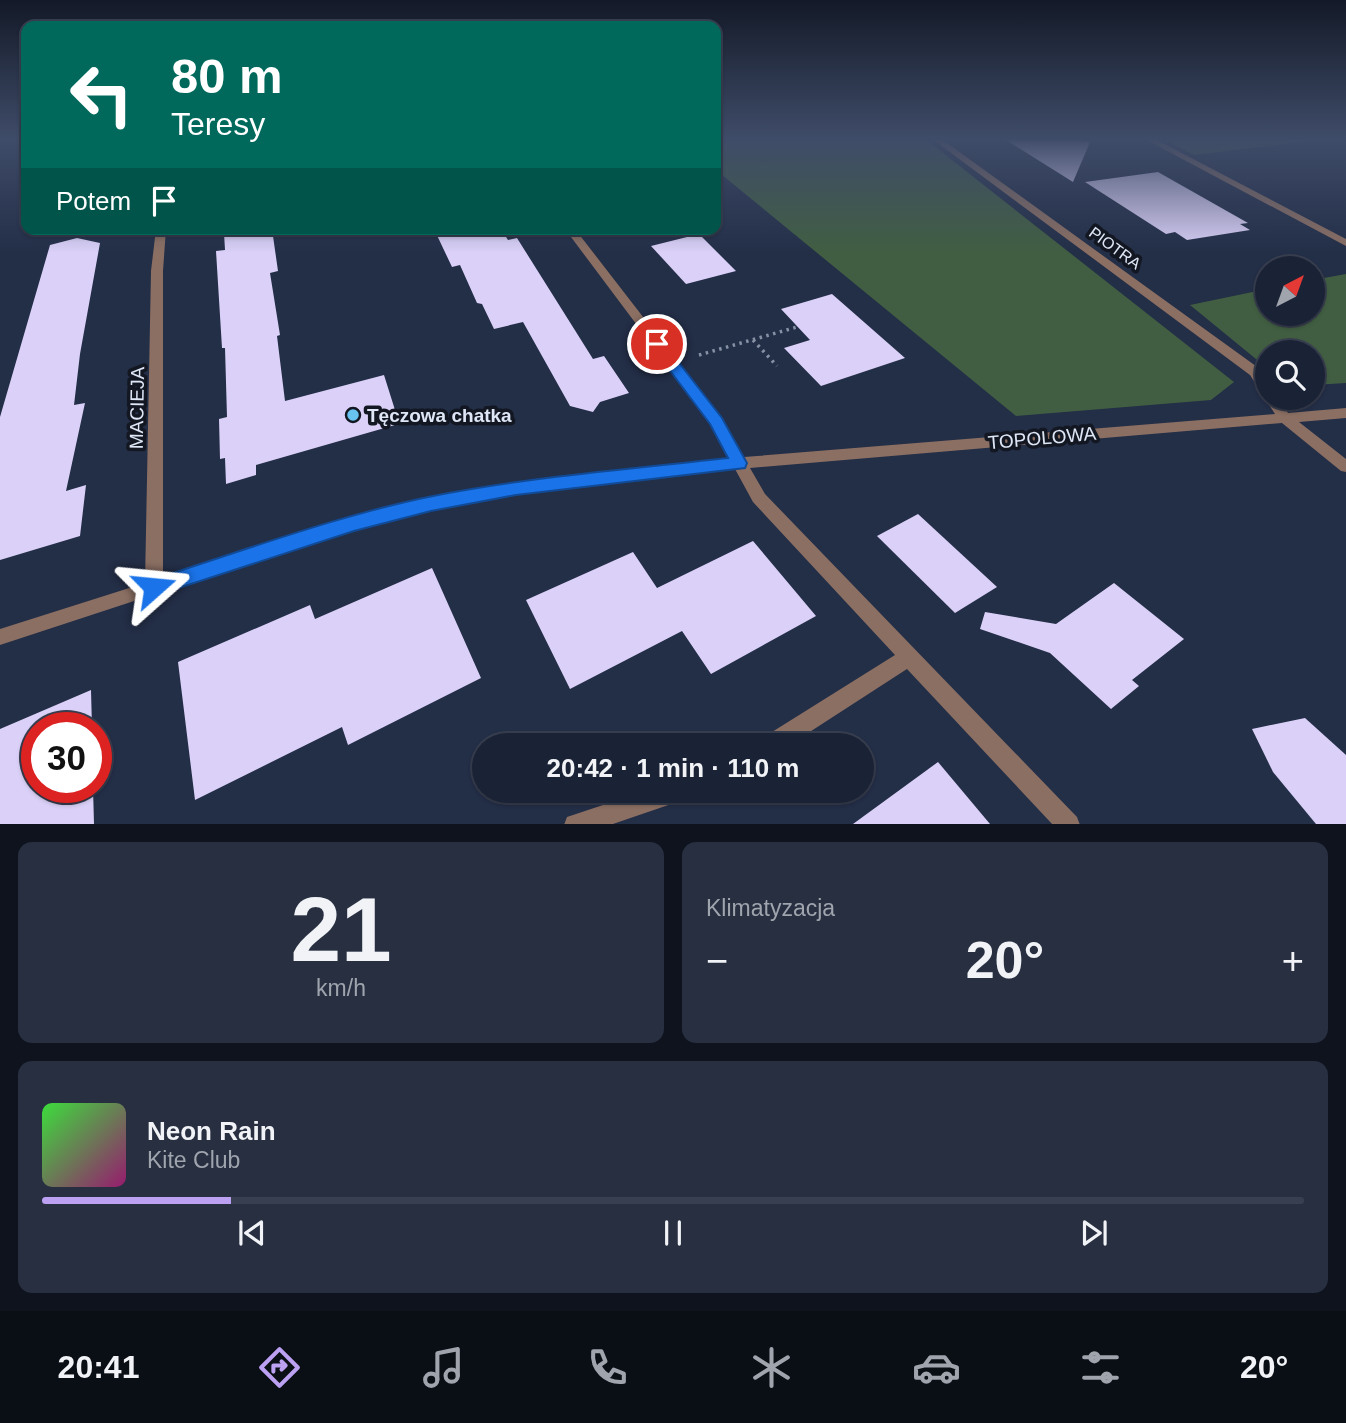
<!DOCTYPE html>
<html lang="pl">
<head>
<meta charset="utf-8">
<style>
	:root { --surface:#1a2235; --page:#272f41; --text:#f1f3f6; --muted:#9fa4ad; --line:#383f50; --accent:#bca0f2 }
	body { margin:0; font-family:Helvetica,sans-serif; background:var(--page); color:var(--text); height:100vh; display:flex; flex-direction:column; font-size:26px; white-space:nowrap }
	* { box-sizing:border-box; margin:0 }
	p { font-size:23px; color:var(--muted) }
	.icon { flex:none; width:38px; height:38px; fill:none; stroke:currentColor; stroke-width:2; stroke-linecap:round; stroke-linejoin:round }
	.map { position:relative; height:824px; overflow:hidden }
	.drawer { display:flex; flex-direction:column; gap:18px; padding:18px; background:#0e131d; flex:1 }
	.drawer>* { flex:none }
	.banner { position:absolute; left:21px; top:21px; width:700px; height:214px; border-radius:14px; box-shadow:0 2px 5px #0004,0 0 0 2px var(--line); background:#00695c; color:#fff; overflow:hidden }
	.needle { width:46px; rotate:41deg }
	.buttons { position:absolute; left:1255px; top:256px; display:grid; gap:14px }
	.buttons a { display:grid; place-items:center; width:70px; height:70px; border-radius:50%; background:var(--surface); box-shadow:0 2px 5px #0004,0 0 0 2px var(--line); font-size:35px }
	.speed { position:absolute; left:21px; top:712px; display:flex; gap:14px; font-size:35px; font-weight:700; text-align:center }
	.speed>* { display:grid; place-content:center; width:91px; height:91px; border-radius:50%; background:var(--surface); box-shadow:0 2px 5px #0004,0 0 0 2px var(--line); line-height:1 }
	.speed .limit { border:10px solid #d22; background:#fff; color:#111 }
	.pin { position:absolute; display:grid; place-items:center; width:60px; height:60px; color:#fff; margin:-30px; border:4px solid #fff; border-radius:50%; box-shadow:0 2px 7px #0007 }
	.me { position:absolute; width:77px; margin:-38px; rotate:72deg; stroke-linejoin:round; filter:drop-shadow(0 0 5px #0008) }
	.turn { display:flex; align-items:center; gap:24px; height:147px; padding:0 35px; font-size:32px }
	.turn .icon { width:91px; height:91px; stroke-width:2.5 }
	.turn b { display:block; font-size:49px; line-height:60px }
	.then { display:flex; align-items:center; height:66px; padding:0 35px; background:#0003; gap:14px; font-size:26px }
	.big { font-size:52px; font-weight:600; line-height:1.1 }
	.drawer .widget { flex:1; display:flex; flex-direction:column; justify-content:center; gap:10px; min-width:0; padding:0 24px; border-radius:14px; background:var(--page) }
	.drawer .dial { align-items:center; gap:0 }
	.dial b { font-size:91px; line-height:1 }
	.song { display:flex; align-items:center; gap:21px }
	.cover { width:84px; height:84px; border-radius:10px; background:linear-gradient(135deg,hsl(120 70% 55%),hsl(320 70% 35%)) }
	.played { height:7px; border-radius:4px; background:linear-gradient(90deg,var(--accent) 15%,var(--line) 15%) }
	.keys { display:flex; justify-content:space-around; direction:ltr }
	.heat { display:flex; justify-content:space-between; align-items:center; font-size:38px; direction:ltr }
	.drawer .tiles { flex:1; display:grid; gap:18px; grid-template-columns:1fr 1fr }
	.widget:last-child { grid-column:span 2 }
	.trip { position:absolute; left:472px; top:733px; width:402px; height:70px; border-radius:35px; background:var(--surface); box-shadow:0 2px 5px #0004,0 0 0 2px var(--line); font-weight:600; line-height:70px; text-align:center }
	.menu { display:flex; height:112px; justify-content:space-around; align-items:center; background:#0a0e15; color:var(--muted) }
	.menu .icon { width:49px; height:49px }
	.menu .current { color:var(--accent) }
	.menu b { font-size:32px; color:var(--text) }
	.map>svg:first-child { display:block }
	.green { fill:#415e42 }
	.building { fill:#dbd1f8 }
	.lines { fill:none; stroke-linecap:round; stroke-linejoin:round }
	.path { stroke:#8791a5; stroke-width:3.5; stroke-dasharray:2.5 4.5; stroke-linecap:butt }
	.minor { fill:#8b6f63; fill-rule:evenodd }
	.route { fill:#1a73e8; stroke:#114b97; stroke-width:2 }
	.poi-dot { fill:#69c3f1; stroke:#121722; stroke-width:2.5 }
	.labels { text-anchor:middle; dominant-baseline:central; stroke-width:7; stroke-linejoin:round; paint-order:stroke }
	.far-street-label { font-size:16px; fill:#dfe7f7; stroke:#121722 }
	.street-label { font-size:19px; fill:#dfe7f7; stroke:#121722 }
	.poi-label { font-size:19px; font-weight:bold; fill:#dfe7f7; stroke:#121722; text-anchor:start }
</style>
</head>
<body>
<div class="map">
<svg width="1346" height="825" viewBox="0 0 1346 825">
	<rect width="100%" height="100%" fill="#232e47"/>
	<g class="green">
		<path d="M 716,138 L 924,138 L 1234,382 L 1211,400 L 1016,416 L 716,170 Z"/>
		<path d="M 1161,138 L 1334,138 L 1194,155 Z"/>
		<path d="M 1346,274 L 1346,383 L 1313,385 L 1312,352 L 1267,352 L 1267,368 L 1190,305 L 1267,289 L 1267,313 L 1312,313 L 1313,280 Z"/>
	</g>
	<g class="building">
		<path d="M 1003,138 L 1069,138 L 1090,142 L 1073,182 Z"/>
		<path d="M 1158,172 L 1248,223 L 1240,224 L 1250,230 L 1187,240 L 1175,232 L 1166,234 L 1085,182 Z"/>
		<path d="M 245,229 L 272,229 L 278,271 L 270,273 L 280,335 L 277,336 L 285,401 L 384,375 L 395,410 L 391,411 L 395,425 L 256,465 L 256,475 L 226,484 L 225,458 L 220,459 L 219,419 L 227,417 L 225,348 L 222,348 L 216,251 L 225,250 L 224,233 Z"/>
		<path d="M 434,229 L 501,229 L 508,240 L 517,238 L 593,359 L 604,356 L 629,393 L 600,402 L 593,412 L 570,406 L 523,322 L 494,329 L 482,304 L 477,303 L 460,265 L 452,267 Z"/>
		<path d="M 699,234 L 736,271 L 686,284 L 651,246 Z"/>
		<path d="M 77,238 L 100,243 L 80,354 L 74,405 L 85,403 L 66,491 L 86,485 L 80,536 L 0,560 L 0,417 L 50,245 Z"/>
		<path d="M 832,294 L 905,358 L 821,386 L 784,348 L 810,340 L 781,309 Z"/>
		<path d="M 918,514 L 997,587 L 955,613 L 877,536 Z"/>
		<path d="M 753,541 L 816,616 L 711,674 L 682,631 L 570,689 L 526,600 L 633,552 L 657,588 Z"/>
		<path d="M 432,568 L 481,678 L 348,745 L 342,727 L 195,800 L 178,662 L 310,605 L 315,619 Z"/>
		<path d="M 1114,583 L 1184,639 L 1132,680 L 1139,686 L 1111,709 L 1050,653 L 980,629 L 985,612 L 1056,624 Z"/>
		<path d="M 91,690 L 92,728 L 37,728 L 37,788 L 93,788 L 94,824 L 0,824 L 0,729 Z"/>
		<path d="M 1305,718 L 1346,755 L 1346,824 L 1316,824 L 1273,772 L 1252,729 Z"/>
		<path d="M 938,762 L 990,824 L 853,824 Z"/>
	</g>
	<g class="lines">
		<g class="path">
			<path d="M 753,340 L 777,366"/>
			<path d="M 699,355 L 797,327"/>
		</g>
		<g class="minor">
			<path d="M 931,138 L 940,138 L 1260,369 L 1267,380 L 1267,397 L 1278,397 L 1288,413 L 1346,408 L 1346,418 L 1299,422 L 1346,459 L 1346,472 L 1341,471 L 1282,423 L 750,468 L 765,494 L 1077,817 L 1080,825 L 1053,825 L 907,669 L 788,746 L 758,746 L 761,739 L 895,655 L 753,502 L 735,469 L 516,494 L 431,510 L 353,529 L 0,645 L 0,629 L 145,583 L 151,271 L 156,229 L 166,229 L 163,271 L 163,577 C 251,549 338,519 429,499 C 527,476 629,470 730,459 L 711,424 L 565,229 L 575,229 L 722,419 L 744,457 L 1275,414 L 1264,397 L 1265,395 L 1262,394 L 1250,375 Z"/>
			<path d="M 1143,138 L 1153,138 L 1346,239 L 1346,246 Z"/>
			<path d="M 645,791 L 689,791 L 686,799 L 610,825 L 564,825 L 567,817 Z"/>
		</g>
	</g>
	<linearGradient id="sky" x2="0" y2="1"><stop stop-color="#131927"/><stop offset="0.55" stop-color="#3f4c69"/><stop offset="1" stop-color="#3f4c69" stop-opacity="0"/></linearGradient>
	<rect width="1346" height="253" fill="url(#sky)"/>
	<path class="route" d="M 657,340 L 662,341 L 722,418 L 747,463 L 745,468 L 516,495 L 431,511 L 354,531 L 154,596 L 147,593 L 144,587 L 147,581 L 154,579 C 246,550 339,515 433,496 C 530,477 629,469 728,458 L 710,424 L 650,344 Z"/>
	<circle class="poi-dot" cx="353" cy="415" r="7"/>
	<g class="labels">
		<g class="far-street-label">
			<text transform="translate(1115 248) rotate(36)">PIOTRA</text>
		</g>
		<g class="street-label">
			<text transform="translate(137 408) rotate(-89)">MACIEJA</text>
			<text transform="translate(1042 438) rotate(-5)">TOPOLOWA</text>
		</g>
		<g class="poi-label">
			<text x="367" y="415">Tęczowa chatka</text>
		</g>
	</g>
</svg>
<div class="buttons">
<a><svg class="needle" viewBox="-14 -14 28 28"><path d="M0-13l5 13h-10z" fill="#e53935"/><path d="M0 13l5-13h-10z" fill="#9fa4ad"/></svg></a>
<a><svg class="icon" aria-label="search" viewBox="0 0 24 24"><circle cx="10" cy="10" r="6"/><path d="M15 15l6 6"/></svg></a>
</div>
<div class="speed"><div class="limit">30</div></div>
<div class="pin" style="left:657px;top:344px;background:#d93025"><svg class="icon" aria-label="arrive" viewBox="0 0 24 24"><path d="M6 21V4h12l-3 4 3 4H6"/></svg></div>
<svg class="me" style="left:154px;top:587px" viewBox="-20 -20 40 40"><path d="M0-17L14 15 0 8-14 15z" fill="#1a73e8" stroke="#fff" stroke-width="4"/></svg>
<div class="trip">20:42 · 1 min · 110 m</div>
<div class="banner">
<div class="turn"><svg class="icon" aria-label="left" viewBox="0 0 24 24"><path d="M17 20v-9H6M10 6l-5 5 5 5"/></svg><div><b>80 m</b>Teresy</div></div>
<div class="then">Potem<svg class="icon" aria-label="arrive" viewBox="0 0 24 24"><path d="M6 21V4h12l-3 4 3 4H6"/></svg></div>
</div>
</div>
<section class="drawer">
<div class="tiles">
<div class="widget dial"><b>21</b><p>km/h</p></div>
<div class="widget"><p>Klimatyzacja</p>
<div class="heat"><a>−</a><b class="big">20°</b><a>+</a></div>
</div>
<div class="widget">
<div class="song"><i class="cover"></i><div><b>Neon Rain</b><p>Kite Club</p></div></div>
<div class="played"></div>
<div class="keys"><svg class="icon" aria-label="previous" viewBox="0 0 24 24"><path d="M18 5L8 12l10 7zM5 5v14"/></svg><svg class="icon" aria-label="pause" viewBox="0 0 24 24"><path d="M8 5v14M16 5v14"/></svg><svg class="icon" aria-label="next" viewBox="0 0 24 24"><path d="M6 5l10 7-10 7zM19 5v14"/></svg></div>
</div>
</div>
</section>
<nav class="menu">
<b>20:41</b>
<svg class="icon current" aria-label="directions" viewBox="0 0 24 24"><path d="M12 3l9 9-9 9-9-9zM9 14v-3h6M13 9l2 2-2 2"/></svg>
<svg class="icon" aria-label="music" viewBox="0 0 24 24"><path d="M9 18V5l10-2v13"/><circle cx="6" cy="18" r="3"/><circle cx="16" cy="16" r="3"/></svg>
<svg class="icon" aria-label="phone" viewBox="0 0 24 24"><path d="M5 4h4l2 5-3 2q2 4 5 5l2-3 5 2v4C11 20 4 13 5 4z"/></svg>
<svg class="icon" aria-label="climate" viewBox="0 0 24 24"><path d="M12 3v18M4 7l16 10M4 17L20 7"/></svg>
<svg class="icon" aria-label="car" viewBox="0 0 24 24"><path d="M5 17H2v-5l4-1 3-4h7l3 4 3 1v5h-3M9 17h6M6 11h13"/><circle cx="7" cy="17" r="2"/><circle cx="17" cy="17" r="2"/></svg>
<svg class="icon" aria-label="filters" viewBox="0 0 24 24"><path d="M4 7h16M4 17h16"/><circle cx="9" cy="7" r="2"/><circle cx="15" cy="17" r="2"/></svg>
<b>20°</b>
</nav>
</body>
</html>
